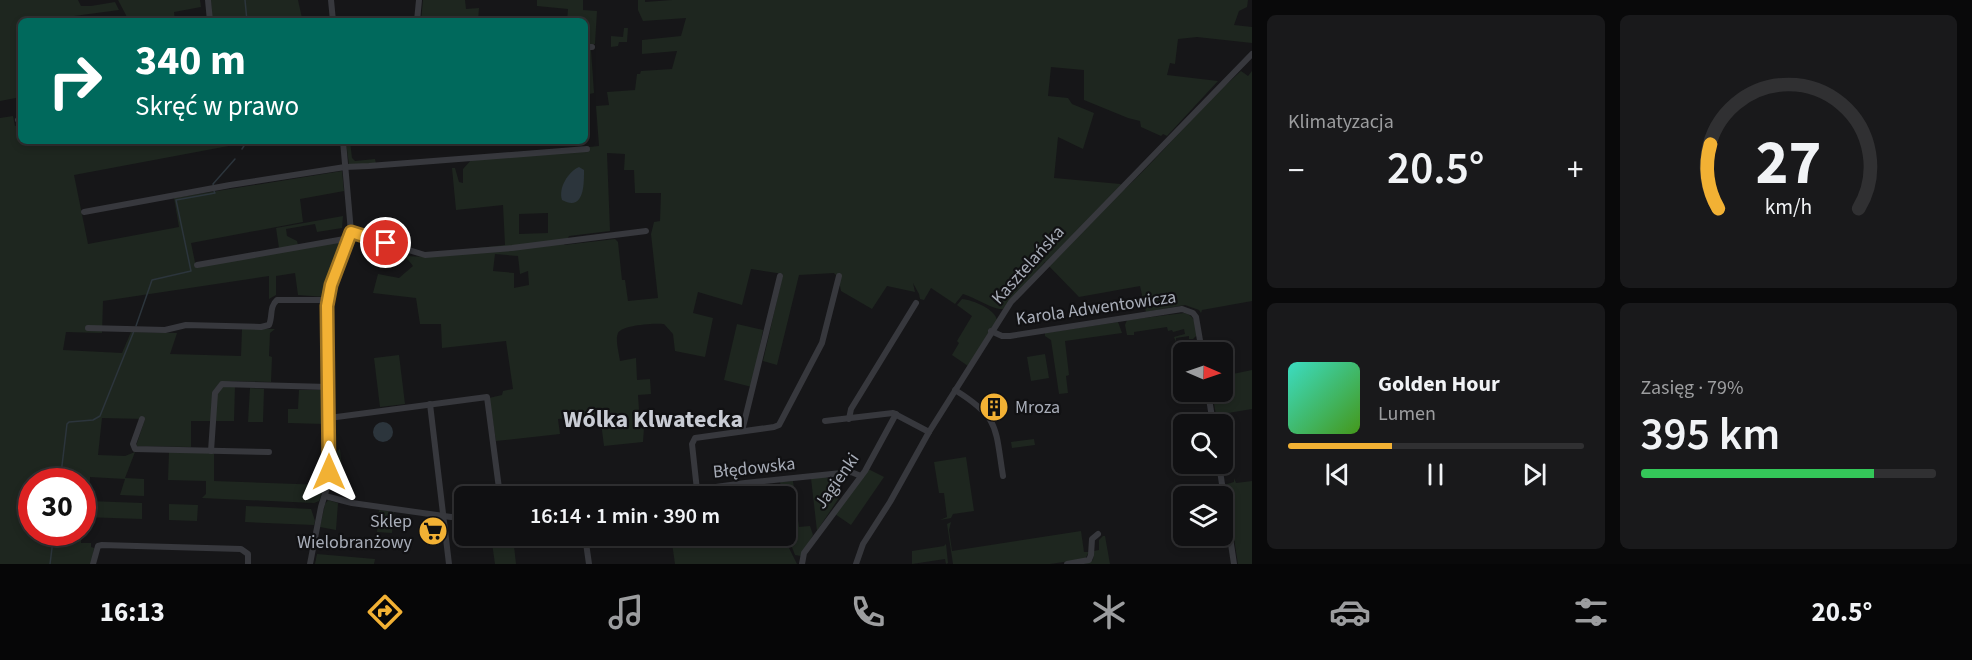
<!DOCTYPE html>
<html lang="pl">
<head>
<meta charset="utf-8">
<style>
	:root { --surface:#101012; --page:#19191b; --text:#f1f3f6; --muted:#9c9d9f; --line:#303032; --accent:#f2b134 }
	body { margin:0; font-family:"Source Sans 3",sans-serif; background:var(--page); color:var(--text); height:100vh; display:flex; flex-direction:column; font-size:22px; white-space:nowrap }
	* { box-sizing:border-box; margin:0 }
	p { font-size:20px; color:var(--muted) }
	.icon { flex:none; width:33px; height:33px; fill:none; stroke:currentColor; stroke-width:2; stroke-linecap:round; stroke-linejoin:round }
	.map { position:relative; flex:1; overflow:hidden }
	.sheet { display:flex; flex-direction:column; gap:15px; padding:15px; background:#09090a; width:720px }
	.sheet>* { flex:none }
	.guide { position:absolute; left:18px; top:18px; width:570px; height:126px; border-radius:9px; box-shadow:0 3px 9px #0003,0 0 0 2px var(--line); background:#00695c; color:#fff; overflow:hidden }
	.needle { width:39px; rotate:92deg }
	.tools { position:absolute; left:1173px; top:342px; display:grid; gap:12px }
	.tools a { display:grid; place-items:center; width:60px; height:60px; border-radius:9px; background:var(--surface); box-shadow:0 3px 9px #0003,0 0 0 2px var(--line); font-size:30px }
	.speed { position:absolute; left:18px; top:468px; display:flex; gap:12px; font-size:30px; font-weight:700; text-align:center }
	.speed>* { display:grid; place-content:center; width:78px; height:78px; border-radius:50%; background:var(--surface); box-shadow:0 3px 9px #0003,0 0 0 2px var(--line); line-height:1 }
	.speed .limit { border:9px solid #d22; background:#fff; color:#111 }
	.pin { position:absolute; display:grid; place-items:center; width:51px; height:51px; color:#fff; margin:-26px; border:3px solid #fff; border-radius:50%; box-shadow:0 2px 6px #0007 }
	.me { position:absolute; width:66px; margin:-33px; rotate:0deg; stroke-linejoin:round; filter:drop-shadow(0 0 4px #0008) }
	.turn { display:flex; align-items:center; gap:21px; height:126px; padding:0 18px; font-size:27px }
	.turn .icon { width:78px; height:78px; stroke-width:2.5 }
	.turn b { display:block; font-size:42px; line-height:51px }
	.big { font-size:45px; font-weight:600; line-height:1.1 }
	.sheet .card { flex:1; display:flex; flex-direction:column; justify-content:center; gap:9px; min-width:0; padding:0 21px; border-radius:9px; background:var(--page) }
	.sheet .dial { align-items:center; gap:0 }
	.dial svg { height:156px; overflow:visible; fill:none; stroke:var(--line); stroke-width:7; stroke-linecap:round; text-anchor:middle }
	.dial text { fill:var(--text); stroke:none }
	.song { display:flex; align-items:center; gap:18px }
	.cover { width:72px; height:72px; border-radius:9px; background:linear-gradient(135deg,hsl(170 70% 55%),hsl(100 70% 35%)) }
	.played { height:6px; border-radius:3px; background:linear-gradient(90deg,var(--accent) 35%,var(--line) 35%) }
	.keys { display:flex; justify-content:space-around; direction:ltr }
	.heat { display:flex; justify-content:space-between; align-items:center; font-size:33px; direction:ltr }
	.charge { height:9px; border-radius:4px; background:linear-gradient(90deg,#34c759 79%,var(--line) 0) }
	.sheet .tiles { flex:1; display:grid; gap:15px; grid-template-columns:repeat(2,1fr) }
	.trip { position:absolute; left:454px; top:486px; width:342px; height:60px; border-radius:9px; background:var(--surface); box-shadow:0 3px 9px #0003,0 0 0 2px var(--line); font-weight:600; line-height:60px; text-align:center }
	.tab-bar { display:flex; height:96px; justify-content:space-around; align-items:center; background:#060607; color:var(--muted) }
	.tab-bar .icon { width:42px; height:42px }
	.tab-bar .active { color:var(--accent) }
	.tab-bar b { font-size:27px; color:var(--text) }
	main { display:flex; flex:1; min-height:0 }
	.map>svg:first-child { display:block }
	.green { fill:#1e261f; fill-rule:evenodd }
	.water { fill:#2c353c }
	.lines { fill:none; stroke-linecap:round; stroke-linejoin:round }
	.stream { stroke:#2c353c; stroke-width:1.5 }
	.minor { stroke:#37383d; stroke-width:6 }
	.route-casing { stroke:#9d7322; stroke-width:15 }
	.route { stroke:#f2b134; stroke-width:10 }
	.labels { text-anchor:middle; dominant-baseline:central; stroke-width:4.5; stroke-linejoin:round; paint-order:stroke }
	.street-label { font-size:18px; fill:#a8adb8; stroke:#111113 }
	.poi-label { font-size:18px; fill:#a8adb8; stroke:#111113; text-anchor:start }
	.district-label { font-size:24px; font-weight:bold; fill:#c9ccd4; stroke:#111113 }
</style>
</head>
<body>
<main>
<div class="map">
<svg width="1252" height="564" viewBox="0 0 1252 564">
	<rect width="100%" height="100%" fill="#161618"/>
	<g class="green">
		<path d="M 0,0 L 78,0 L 81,6 L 91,6 L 115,2 L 119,10 L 74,16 L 75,21 L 21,21 L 21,97 L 0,101 Z"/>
		<path d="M 118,0 L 200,0 L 201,7 L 174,12 L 175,21 L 127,21 L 126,15 Z"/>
		<path d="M 211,0 L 298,0 L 302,18 L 284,21 L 212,21 Z"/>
		<path d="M 423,0 L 465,0 L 466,9 L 479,8 L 478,21 L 421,21 Z"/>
		<path d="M 537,0 L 583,0 L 583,10 L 597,11 L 595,44 L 585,45 L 585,21 L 567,21 L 568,9 L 537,6 Z"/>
		<path d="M 638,0 L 645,0 L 645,2 L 672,0 L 1248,0 L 1247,7 L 1239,11 L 1234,25 L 1252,27 L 1252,43 L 1197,37 L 1178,39 L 1175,64 L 1170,63 L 1167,75 L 1218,81 L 1167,136 L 1163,134 L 1161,136 L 1141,127 L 1140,121 L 1128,118 L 1084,100 L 1084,70 L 1051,67 L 1048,96 L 1068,98 L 1072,104 L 1094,113 L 1083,149 L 1058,137 L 1054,178 L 1120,184 L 1125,189 C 1165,151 1199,108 1241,71 L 1248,76 L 1252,71 L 1252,301 L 1202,310 L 1201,313 L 1199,310 L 1185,305 L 1146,312 L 1140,286 L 1079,297 L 1045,262 L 1003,309 C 993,310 974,297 963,294 L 955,304 L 931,288 L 924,300 L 920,299 L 919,294 L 913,283 L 915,292 L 887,286 L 872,309 L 841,291 L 840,286 L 835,283 L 837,276 L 834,273 L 799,275 L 777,365 L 763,361 L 783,274 L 751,269 L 742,305 L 698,292 L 693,313 L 713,318 L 705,357 L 675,351 L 673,334 L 664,324 C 655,323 622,325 618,333 C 615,340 619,353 620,361 L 636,358 L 637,380 L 650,379 L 651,394 L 638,395 L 639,410 L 632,412 L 634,429 L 644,428 L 643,442 L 604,446 L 600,415 L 558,419 L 560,434 L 496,441 L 489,398 L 502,395 L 503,391 L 513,389 L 506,341 L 442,348 L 441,324 L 420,324 L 416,298 L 373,293 L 378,274 L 399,278 L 413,266 L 405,256 L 429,257 L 459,250 L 505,245 L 503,205 L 456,210 L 452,168 L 455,168 L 459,182 L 463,183 L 463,169 L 472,159 L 599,146 L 596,106 L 609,105 L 607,92 L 635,90 L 637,74 L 640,74 L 641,71 L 672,69 L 677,51 L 642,54 L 642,40 L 681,36 L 686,18 L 643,21 L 638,10 ZM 607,153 L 625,154 L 624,170 L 634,170 L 635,193 L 661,193 L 660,221 L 654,222 L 651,234 L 658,298 L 628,301 L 625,280 L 622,280 L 618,242 L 615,239 L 564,245 L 569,236 L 610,231 ZM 548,213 L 548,233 L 519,234 L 519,214 ZM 495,254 L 518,256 L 520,274 L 528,271 L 529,285 L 514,288 L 514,273 L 493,271 Z"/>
		<path d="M 624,28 L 628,28 L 627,42 L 619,42 L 618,46 L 611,47 L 611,36 L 623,37 Z"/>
		<path d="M 585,50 L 591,50 L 594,93 L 585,95 Z"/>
		<path d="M 13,116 L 15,126 L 21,125 L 21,141 L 255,141 L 74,175 L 88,244 L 179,227 L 174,198 L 342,171 L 344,191 L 300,199 L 303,222 L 191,243 L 196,267 L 345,241 L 325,297 L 298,295 L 295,273 L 276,276 L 276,295 L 269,299 L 269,276 L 103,301 L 102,333 L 66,332 L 63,350 L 122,353 L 131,332 L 177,333 L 170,354 L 241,356 L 242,329 L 275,329 L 270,333 L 269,356 L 272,357 L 271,382 L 231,381 L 217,386 L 211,421 L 191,421 L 191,447 L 136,446 L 145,419 L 102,418 L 98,455 L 125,456 L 135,452 L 125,478 L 144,479 L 144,496 L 120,495 L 125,479 L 90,477 L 89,501 L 142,503 L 142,519 L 83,517 L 82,482 L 32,482 L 32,532 L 82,533 L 81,543 L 91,543 L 91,547 L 94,548 L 92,564 L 0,564 L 0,118 Z"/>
		<path d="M 346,141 L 350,141 L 352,158 L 355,161 L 375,159 L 376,164 L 349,165 Z"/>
		<path d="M 343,216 L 342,228 L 317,232 L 315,224 L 286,229 L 287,236 L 297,241 L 298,245 L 279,248 L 276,228 Z"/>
		<path d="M 962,299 C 973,300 995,309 997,320 L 968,366 L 952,355 L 959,343 L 957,341 L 972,316 L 957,305 Z"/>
		<path d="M 1184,313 C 1196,316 1195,324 1197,335 L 1193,339 L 1189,339 L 1189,336 L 1176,338 L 1176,342 L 1174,337 L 1185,334 L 1184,329 L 1173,332 L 1172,330 L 1168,331 L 1167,327 L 1134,332 L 1134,335 L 1127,335 L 1125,325 L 1127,320 Z"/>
		<path d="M 1118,322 L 1122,333 L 1065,341 L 1069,375 L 1066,376 L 1068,393 L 1059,394 L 1051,340 L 1045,336 L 1045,333 Z"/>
		<path d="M 737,324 L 763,330 L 752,387 L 724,380 Z"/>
		<path d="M 1045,354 L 1049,378 L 1031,381 L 1027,357 Z"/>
		<path d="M 399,355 L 405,404 L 380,407 L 374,358 Z"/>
		<path d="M 1252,370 L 1252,409 L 1216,415 L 1212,392 L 1222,392 L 1223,376 Z"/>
		<path d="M 235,385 L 234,421 L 215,421 L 217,393 L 223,387 Z"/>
		<path d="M 250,388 L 264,389 L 263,422 L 248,422 Z"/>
		<path d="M 299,390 L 325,390 L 325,424 L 288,423 L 288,409 L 298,409 Z"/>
		<path d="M 1034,439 L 1035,445 L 1012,448 L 1011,442 Z"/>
		<path d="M 340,449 L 342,468 L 336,469 L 333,466 L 334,453 Z"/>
		<path d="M 169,452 L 214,452 L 214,481 L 325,485 L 319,501 L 314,503 L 202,498 L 206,494 L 206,481 L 168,480 Z"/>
		<path d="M 966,457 L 974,511 L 953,514 L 951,518 L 940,520 L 947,517 L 944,493 L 939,493 L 934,462 Z"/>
		<path d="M 868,469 L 884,477 L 851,525 L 835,514 Z"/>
		<path d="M 825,477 L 838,482 L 842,493 L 817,531 L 811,478 Z"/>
		<path d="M 1234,478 L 1236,483 L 1252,481 L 1252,564 L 1238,564 L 1226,487 L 1227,484 L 1234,482 Z"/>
		<path d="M 793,481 L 799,527 L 810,526 L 813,535 L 801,556 L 795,555 L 786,532 L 786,496 L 783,496 L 780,482 Z"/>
		<path d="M 738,488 L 739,496 L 664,496 L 715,489 Z"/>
		<path d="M 328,500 L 338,503 L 336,530 L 320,527 L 325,504 Z"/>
		<path d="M 169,504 L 198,505 L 197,521 L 169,520 Z"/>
		<path d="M 246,506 L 311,509 L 315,521 L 314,525 L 245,522 Z"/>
		<path d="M 379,510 L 394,512 L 392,533 L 377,532 Z"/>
		<path d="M 951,522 L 949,530 L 952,551 L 1081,531 L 1084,552 L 1089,552 L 1085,559 L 1050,564 L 953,564 L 947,524 Z"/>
		<path d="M 491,536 L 513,537 L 516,564 L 495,564 Z"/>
		<path d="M 671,536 L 744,536 L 745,538 L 783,536 L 797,564 L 675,564 Z"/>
		<path d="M 1103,536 L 1105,536 L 1110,564 L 1084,564 L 1093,560 L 1094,551 L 1099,550 L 1099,540 Z"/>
		<path d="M 946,544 L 948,563 L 946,564 L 945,559 L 912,564 L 912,551 L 944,546 Z"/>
		<path d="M 317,554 L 375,559 L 374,564 L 315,564 Z"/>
	</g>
	<g class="water">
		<path d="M 579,167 L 584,170 C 584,185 584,212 562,200 C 558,188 568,172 579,167 Z"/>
		<circle cx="383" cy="432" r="10"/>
	</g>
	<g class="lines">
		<g class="stream">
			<path d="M 245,0 L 247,21"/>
			<path d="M 242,149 L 247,141"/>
			<path d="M 214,187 L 213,184 L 235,159"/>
			<path d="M 136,326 L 152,280 L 191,271 L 176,200 L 215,193 L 214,191"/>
			<path d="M 60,482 L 67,424 L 69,422 L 93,420 L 100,416 L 134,331"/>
			<path d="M 50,564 L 54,532"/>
		</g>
		<g class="minor">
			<path d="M 208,0 L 210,21"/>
			<path d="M 331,0 L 333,21"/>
			<path d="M 417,21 L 419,0"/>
			<path d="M 585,47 L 592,47"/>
			<path d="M 18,120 L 21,119"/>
			<path d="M 84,212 L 230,185 L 345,167 L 369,166 L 587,149"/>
			<path d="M 351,232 L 425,255 L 512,248 L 646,231"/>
			<path d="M 197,265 L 350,238"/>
			<path d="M 88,328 L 165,330 L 186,325 L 261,327 L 269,325 C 273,316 269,307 277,300 L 327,300"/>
			<path d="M 991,331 L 1002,336 L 1010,336 L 1182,309 L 1193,313 L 1196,317 L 1202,352"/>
			<path d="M 955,390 C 1000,418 995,427 1003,476"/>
			<path d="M 1208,392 L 1213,424"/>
			<path d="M 430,404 L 449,564"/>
			<path d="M 329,418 L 487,397 L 500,496"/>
			<path d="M 142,419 L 133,444 L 135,449 L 269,452"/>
			<path d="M 849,419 L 851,409 L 916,303"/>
			<path d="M 825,421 L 893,413 L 929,432"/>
			<path d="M 742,431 L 780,276"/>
			<path d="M 211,451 L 215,393 L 222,384 L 328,387"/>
			<path d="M 1219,464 L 1234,564"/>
			<path d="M 697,490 L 692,444 L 695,438 L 774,427 L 779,425 L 822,343 L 839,276"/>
			<path d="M 325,496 L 352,503 L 451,517 L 465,516"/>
			<path d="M 650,496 L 745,483 L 851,472 L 861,476"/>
			<path d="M 585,536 L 589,564"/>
			<path d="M 93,564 L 98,546 L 102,545 L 241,549 L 248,554 L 248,564"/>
			<path d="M 310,564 L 321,507 L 329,481 L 327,300 L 331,285 L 351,232 L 343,141"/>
			<path d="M 802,564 L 804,553 L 865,471 L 896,414"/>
			<path d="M 856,564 L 863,544 L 890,502 L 929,432 L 1011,302 L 1252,54"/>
			<path d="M 1067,564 L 1089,560 L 1091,555 L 1092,539 L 1098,534"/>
		</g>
	</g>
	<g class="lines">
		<g class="route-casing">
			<path id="route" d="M 329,472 L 327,306 L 331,285 L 351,232 L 386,243"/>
		</g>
		<use href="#route" class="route"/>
	</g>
	<defs>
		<g id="building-disc" transform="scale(1.5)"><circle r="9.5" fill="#f2b134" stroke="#111113"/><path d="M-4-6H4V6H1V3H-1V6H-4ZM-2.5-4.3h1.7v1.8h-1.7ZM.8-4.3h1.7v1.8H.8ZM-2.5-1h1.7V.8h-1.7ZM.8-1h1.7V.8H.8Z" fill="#111"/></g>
		<g id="supermarket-disc" transform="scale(1.5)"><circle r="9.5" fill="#f2b134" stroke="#111113"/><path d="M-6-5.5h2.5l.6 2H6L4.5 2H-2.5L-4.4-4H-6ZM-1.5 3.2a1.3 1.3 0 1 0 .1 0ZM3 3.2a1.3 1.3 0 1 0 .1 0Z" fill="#111"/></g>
	</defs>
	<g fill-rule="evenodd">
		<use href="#building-disc" x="994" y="407"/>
		<use href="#supermarket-disc" x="433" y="531"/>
	</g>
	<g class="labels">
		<g class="street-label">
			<text transform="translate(1028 265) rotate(-48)">Kasztelańska</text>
			<text transform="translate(1096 308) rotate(-8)">Karola Adwentowicza</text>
			<text transform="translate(754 468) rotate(-6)">Błędowska</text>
			<text transform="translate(837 481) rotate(-55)">Jagienki</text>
		</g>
		<g class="poi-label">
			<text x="1015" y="407">Mroza</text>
			<text x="412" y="521" text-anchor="end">Sklep<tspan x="412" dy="21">Wielobranżowy</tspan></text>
		</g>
		<g class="district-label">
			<text x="653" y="419">Wólka Klwatecka</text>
		</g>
	</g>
</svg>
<div class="tools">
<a><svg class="needle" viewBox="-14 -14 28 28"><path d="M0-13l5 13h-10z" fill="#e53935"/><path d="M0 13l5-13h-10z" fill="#9c9d9f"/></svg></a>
<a><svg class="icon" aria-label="search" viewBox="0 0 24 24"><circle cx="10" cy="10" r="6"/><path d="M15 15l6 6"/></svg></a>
<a><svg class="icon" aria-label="layers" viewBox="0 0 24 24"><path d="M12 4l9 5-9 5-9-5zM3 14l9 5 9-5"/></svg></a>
</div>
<div class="speed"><div class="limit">30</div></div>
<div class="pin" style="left:386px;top:243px;background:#d93025"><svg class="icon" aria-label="arrive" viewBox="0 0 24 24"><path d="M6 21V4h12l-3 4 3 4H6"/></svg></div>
<svg class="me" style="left:329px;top:472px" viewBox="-20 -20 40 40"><path d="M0-17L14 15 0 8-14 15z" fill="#f2b134" stroke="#fff" stroke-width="4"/></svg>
<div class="trip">16:14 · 1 min · 390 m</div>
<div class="guide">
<div class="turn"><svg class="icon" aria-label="right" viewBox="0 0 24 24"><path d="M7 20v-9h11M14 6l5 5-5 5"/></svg><div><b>340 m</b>Skręć w prawo</div></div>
</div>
</div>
<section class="sheet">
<div class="tiles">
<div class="card"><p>Klimatyzacja</p>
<div class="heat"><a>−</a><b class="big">20.5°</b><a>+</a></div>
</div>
<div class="card dial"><svg viewBox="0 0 100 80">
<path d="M14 69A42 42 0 1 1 86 69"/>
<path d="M14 69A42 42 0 0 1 10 36" stroke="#f2b134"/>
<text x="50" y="56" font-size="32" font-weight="700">27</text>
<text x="50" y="72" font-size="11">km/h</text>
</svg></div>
<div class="card">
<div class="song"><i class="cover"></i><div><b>Golden Hour</b><p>Lumen</p></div></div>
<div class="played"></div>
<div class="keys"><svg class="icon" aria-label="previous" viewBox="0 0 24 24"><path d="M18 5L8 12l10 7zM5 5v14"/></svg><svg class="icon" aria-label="pause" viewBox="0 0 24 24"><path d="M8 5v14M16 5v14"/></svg><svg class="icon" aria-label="next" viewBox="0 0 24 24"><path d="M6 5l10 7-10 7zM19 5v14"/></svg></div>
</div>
<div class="card"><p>Zasięg · 79%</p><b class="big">395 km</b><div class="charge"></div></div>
</div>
</section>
</main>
<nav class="tab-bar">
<b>16:13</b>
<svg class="icon active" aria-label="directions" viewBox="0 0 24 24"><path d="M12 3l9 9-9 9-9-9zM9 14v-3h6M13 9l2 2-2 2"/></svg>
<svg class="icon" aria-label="music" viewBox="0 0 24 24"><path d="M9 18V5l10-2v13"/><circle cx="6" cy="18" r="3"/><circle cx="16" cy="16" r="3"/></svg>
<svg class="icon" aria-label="phone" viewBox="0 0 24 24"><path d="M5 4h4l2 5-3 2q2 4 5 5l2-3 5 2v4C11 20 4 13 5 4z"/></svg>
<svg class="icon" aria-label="climate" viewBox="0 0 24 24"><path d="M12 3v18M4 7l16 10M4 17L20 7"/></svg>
<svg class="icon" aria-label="car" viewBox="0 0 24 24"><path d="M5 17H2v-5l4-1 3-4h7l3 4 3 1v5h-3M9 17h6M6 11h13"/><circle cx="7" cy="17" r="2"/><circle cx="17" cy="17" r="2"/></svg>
<svg class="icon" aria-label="filters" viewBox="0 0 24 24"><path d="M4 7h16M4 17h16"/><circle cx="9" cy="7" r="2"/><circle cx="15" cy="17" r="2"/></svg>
<b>20.5°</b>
</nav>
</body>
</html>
